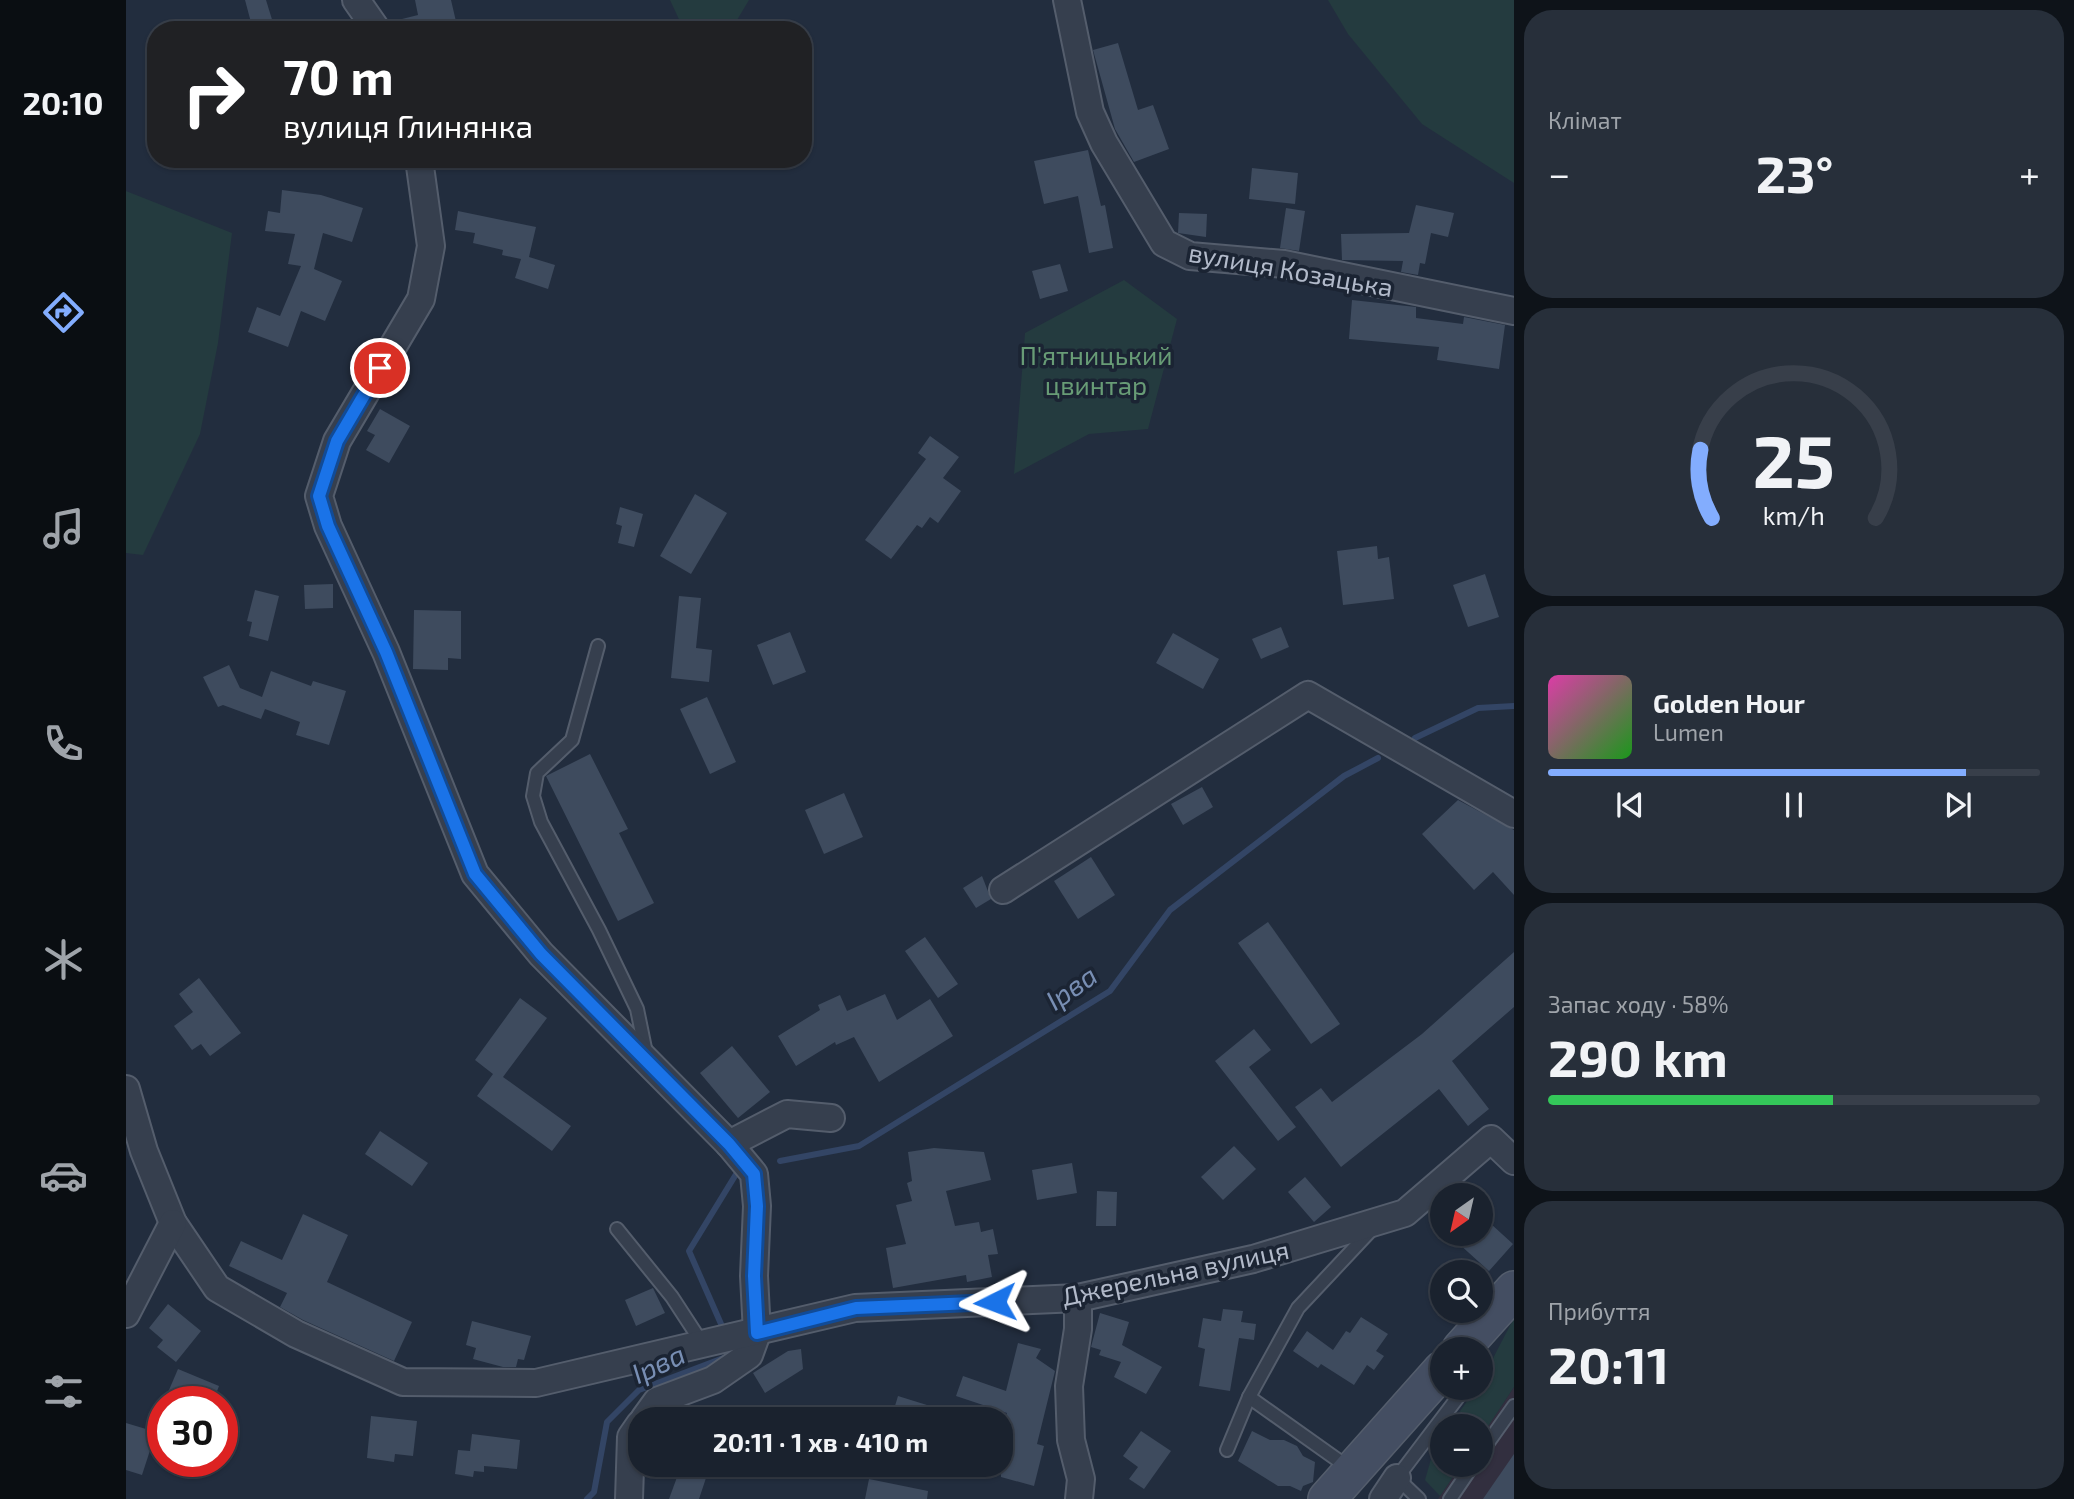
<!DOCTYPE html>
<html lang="uk">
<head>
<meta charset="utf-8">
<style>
	:root { --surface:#1a222e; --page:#272f3a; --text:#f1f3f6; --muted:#9fa4aa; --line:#383f4a; --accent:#83adfe }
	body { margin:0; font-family:"Exo 2",sans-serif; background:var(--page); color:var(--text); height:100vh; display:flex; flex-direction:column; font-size:26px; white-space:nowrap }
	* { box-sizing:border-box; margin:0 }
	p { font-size:23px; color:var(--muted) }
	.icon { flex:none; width:38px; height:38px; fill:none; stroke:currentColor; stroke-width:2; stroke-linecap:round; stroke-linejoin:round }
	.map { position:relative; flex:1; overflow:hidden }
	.details { display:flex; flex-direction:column; gap:10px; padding:10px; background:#0e1319; width:560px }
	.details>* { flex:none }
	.banner { position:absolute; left:21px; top:21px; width:665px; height:147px; border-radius:28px; box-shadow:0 2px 5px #0004,0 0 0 2px var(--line); background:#202124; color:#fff; overflow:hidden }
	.needle { width:46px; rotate:214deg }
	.fabs { position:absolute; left:1304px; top:1183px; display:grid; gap:14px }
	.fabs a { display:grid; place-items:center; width:63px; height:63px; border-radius:50%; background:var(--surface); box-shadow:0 2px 5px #0004,0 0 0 2px var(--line); font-size:35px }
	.speed { position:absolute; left:21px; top:1386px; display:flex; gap:14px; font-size:35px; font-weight:700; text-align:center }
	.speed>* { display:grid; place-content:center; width:91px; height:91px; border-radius:50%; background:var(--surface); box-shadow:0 2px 5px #0004,0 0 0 2px var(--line); line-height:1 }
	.speed .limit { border:10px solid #d22; background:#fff; color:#111 }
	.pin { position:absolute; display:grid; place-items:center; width:60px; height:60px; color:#fff; margin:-30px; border:4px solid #fff; border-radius:50%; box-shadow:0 2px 7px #0007 }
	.me { position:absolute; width:77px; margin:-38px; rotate:267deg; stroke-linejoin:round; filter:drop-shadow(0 0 5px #0008) }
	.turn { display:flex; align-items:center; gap:24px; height:147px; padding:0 21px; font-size:32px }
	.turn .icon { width:91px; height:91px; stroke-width:2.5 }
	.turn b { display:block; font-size:49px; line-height:60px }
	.big { font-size:52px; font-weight:700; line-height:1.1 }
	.details .widget { flex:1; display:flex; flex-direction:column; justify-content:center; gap:10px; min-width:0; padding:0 24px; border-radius:28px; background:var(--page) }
	.details .dial { align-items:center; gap:0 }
	.dial svg { height:182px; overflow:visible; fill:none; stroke:var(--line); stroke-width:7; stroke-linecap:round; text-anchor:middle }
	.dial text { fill:var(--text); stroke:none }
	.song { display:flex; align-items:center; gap:21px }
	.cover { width:84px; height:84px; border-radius:10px; background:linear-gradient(135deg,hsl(320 70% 55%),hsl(120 70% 35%)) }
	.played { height:7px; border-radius:4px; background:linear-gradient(90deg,var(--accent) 85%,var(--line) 85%) }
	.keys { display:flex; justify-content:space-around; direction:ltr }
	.heat { display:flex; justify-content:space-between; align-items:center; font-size:38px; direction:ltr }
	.charge { height:10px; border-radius:5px; background:linear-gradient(90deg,#34c759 58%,var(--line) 0) }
	.trip { position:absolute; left:502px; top:1407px; width:385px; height:70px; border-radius:28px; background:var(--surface); box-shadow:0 2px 5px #0004,0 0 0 2px var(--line); font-weight:700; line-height:70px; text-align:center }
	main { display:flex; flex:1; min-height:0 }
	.tabs { display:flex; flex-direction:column; width:126px; justify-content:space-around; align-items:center; background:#0a0e12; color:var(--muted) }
	.tabs .icon { width:49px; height:49px }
	.tabs .on { color:var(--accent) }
	.tabs b { font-size:32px; color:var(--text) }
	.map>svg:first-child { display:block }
	.medical { fill:#322f3f }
	.green { fill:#243b3f }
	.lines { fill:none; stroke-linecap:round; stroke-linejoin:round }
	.stream { stroke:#334565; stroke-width:6 }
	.building { fill:#3e4b5e }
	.service-casing { stroke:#545d6c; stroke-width:16 }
	.minor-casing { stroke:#545d6c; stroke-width:30 }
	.secondary-casing { stroke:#545d6c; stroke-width:40 }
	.service { stroke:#363f4e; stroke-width:12 }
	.minor { stroke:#363f4e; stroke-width:26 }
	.secondary { stroke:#444e62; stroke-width:37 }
	.route-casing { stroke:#114b97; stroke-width:18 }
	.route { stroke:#1a73e8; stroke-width:12 }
	.labels { text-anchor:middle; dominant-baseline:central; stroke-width:7; stroke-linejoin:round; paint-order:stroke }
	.street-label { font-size:26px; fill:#b2baca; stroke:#1b2433 }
	.park-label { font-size:26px; fill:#689c76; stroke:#1b2433 }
	.water-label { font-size:28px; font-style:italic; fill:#788eb3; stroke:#1b2433 }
</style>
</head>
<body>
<main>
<nav class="tabs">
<b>20:10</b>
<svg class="icon on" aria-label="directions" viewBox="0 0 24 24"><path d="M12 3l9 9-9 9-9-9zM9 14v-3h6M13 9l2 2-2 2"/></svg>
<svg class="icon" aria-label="music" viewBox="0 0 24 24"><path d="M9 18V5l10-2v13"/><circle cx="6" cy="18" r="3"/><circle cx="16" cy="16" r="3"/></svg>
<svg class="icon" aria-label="phone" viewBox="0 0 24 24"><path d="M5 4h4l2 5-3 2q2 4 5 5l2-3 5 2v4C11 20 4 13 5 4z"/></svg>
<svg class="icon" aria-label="climate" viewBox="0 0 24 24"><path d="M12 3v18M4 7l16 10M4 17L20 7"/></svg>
<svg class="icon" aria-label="car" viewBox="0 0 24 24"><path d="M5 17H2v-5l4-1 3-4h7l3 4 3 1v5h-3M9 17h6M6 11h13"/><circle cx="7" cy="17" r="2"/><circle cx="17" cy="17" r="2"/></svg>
<svg class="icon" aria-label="filters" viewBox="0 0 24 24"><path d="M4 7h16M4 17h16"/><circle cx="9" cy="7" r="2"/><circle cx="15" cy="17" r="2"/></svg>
</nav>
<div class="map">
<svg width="1388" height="1499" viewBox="0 0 1388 1499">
	<rect width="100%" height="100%" fill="#222d3e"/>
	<path class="medical" d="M 1388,1387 L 1388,1499 L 1312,1499 L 1335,1465 L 1354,1465 L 1355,1437 Z"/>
	<g class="green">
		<path d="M 544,0 L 623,0 L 605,30 L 558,30 Z"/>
		<path d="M 1202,0 L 1388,0 L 1388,183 L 1296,124 L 1222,34 Z"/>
		<path d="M 0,191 L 106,233 L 92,343 L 74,434 L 17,555 L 0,553 Z"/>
		<path d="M 998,280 L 1051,319 L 1022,429 L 963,434 L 888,474 L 899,333 Z"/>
		<path d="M 1388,1318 L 1388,1387 L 1355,1437 L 1354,1426 L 1324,1426 L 1350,1388 L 1354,1388 C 1354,1382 1383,1328 1388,1318 Z"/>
		<path d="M 1316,1438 L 1316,1465 L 1335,1465 L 1314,1496 L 1299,1480 L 1307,1452 Z"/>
	</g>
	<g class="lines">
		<g class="stream">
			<path d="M 1289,738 L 1352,708 L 1388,706"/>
			<path d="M 654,1161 L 733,1146 L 984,991 L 1044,910 L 1218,776 L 1252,758"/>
			<path d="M 599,1333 L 563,1251 L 612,1171"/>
			<path d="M 461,1499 L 468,1492 L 481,1422 L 513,1390 L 600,1357"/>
		</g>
	</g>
	<g class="building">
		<path d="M 119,0 L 140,0 L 148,26 L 127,30 Z"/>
		<path d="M 289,0 L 325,0 L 332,30 L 267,30 L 264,22 L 292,15 Z"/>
		<path d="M 992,43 L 1012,110 L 1027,105 L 1043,149 L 1008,162 L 989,129 L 967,50 Z"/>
		<path d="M 962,150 L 975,206 L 979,205 L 987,248 L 963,253 L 952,196 L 918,204 L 908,161 Z"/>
		<path d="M 1126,168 L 1172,173 L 1169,204 L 1123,199 Z"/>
		<path d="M 156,190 L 195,195 L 237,208 L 226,242 L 197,233 L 188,269 L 216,281 L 199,321 L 175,311 L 162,347 L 122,332 L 131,307 L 154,316 L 175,266 L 162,264 L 169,234 L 139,231 L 142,211 L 154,213 Z"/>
		<path d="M 1290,205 L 1328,213 L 1322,237 L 1305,233 L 1299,264 L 1294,263 L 1292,275 L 1275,272 L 1277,261 L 1216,260 L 1215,234 L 1283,233 Z"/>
		<path d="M 1160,208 L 1179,211 L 1173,251 L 1154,248 Z"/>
		<path d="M 332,211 L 410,227 L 403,257 L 429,265 L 422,289 L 389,278 L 395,259 L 376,255 L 377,250 L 347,243 L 349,233 L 329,230 Z"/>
		<path d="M 1053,213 L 1081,214 L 1080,237 L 1052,233 Z"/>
		<path d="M 934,264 L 942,291 L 914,299 L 906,271 Z"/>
		<path d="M 1226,300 L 1290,307 L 1290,318 L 1337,324 L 1338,317 L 1379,325 L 1373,369 L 1311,360 L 1313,347 L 1223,339 Z"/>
		<path d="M 254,409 L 284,426 L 263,463 L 240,450 L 249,435 L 241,431 Z"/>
		<path d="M 804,436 L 833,457 L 817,478 L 835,491 L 812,523 L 804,517 L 796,528 L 791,525 L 765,559 L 739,540 L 800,459 L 792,453 Z"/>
		<path d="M 569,494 L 601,513 L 565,574 L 534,556 Z"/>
		<path d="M 494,507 L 517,514 L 508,547 L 492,543 L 496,526 L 490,524 Z"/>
		<path d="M 1251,546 L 1252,559 L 1263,557 L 1268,599 L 1217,605 L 1211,551 Z"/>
		<path d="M 1359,574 L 1373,617 L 1342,627 L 1327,585 Z"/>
		<path d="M 207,584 L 207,608 L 179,609 L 178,585 Z"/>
		<path d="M 129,590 L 153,596 L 142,641 L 123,636 L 126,622 L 121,621 Z"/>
		<path d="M 553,596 L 575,598 L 570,648 L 586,650 L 583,682 L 545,678 Z"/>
		<path d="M 288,610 L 335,611 L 335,659 L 322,658 L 322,670 L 287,669 Z"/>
		<path d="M 1155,627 L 1163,647 L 1135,659 L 1126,639 Z"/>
		<path d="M 664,632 L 680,672 L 647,685 L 631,645 Z"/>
		<path d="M 1047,633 L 1093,659 L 1077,689 L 1030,663 Z"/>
		<path d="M 103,665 L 114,688 L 136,697 L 145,671 L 185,686 L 187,681 L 220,691 L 203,745 L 170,735 L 174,722 L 139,709 L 135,719 L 97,705 L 92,707 L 77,677 Z"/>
		<path d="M 581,697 L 610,762 L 584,774 L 554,709 Z"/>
		<path d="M 464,754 L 502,829 L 493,833 L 528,903 L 492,921 L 420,776 Z"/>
		<path d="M 1076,787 L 1087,807 L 1057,825 L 1045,804 Z"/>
		<path d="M 718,793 L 737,837 L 698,854 L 679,810 Z"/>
		<path d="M 1332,800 L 1388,830 L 1388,895 L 1367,872 L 1348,890 L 1296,834 Z"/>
		<path d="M 965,857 L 989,895 L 952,919 L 928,881 Z"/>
		<path d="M 856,876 L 865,899 L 850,908 L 837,888 Z"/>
		<path d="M 1142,922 L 1214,1024 L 1185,1044 L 1112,943 Z"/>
		<path d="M 799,937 L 832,984 L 812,998 L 779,951 Z"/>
		<path d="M 1388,952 L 1388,1007 L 1326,1061 L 1363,1109 L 1342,1126 L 1313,1089 L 1215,1167 L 1169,1107 L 1195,1088 L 1206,1102 L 1296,1034 Z"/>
		<path d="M 73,978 L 115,1033 L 84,1056 L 75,1044 L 66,1050 L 48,1026 L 67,1012 L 53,994 Z"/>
		<path d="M 759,994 L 771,1020 L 804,999 L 827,1036 L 753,1082 L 728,1037 L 710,1045 L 709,1042 L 670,1066 L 652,1036 L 694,1010 L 692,1005 L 714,995 L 721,1011 Z"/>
		<path d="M 394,998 L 421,1018 L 377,1077 L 445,1126 L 426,1151 L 351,1096 L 367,1074 L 349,1060 Z"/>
		<path d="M 1128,1029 L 1145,1050 L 1123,1067 L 1170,1127 L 1152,1141 L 1089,1061 Z"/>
		<path d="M 606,1046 L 644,1092 L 612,1118 L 574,1073 Z"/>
		<path d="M 254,1131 L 302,1163 L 286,1186 L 239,1154 Z"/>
		<path d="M 1108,1146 L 1130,1169 L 1097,1200 L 1075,1177 Z"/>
		<path d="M 808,1148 L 858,1152 L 865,1180 L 820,1191 L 829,1226 L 853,1222 L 855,1232 L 867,1229 L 872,1254 L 862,1255 L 866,1277 L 841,1282 L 840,1275 L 767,1288 L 760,1248 L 780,1244 L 770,1205 L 786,1201 L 781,1183 L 786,1181 L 782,1152 Z"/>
		<path d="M 946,1163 L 951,1193 L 911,1200 L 906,1170 Z"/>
		<path d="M 1179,1177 L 1205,1207 L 1188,1222 L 1162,1192 Z"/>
		<path d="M 971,1191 L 991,1192 L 990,1226 L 970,1226 Z"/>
		<path d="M 177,1214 L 222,1235 L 201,1282 L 286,1322 L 268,1361 L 177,1320 L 154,1307 L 161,1293 L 103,1266 L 115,1241 L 156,1260 Z"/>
		<path d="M 1354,1214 L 1387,1244 L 1363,1271 L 1322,1234 L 1354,1234 Z"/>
		<path d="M 527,1288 L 539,1313 L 510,1326 L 499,1300 Z"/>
		<path d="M 42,1304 L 75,1331 L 50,1362 L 31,1347 L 37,1340 L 23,1328 Z"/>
		<path d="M 1097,1309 L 1117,1311 L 1115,1322 L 1130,1324 L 1128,1340 L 1113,1338 L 1104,1391 L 1073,1386 L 1079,1349 L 1072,1347 L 1077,1318 L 1095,1321 Z"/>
		<path d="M 974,1313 L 1003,1322 L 996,1345 L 1036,1367 L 1020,1394 L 988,1377 L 995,1362 L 973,1355 L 975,1350 L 965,1347 Z"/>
		<path d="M 1235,1317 L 1262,1334 L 1250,1351 L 1258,1356 L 1248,1370 L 1241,1365 L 1228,1385 L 1195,1364 L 1192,1368 L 1167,1351 L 1181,1331 L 1207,1350 L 1220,1331 L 1224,1333 Z"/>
		<path d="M 346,1321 L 405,1336 L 398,1360 L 392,1359 L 390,1367 L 377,1367 L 347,1359 L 350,1348 L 340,1345 Z"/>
		<path d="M 892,1343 L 915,1349 L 910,1358 L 929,1371 L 911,1444 L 918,1446 L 908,1486 L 875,1477 L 875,1436 L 881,1413 L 830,1396 L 837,1376 L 880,1391 Z"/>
		<path d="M 675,1349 L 677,1369 L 639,1393 L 627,1373 L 662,1351 Z"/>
		<path d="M 52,1369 L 93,1386 L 87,1402 L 71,1402 L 43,1390 Z"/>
		<path d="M 772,1396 L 833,1415 L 832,1419 L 765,1419 Z"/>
		<path d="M 245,1416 L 291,1421 L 287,1456 L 269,1454 L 268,1462 L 241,1458 Z"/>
		<path d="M 0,1423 L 30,1432 L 16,1475 L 0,1470 Z"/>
		<path d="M 1015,1431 L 1045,1451 L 1018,1489 L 1003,1479 L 1012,1467 L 997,1456 Z"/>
		<path d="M 1126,1431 L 1144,1440 L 1158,1440 L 1171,1446 L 1177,1456 L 1189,1462 L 1187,1482 L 1177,1486 L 1175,1491 L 1164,1486 L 1152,1486 L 1112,1461 Z"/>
		<path d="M 346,1434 L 394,1440 L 391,1469 L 358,1466 L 358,1472 L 348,1471 L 347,1477 L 329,1474 L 332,1450 L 344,1451 Z"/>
		<path d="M 1388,1454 L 1388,1499 L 1357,1499 Z"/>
		<path d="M 554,1469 L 580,1478 L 573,1499 L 543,1499 Z"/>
		<path d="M 743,1479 L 802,1491 L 801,1499 L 739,1499 Z"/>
	</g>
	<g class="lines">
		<g class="service-casing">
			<g id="service">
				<path d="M 472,646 L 446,740 L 411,773 L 407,796 L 415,822 L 473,930 L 511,1009 L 520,1053"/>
				<path d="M 491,1229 L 546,1297 L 576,1343"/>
				<path d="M 1123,1397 L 1216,1463 L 1224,1463"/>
				<path d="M 1101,1450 L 1123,1397 L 1172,1308 L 1248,1227"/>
				<path d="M 1354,1454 L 1388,1406"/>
				<path d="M 1271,1478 L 1293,1499"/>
				<path d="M 1270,1479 L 1339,1388"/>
				<path d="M 1324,1499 L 1347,1465"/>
			</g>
		</g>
		<g class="minor-casing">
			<g id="minor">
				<path d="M 230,0 L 251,30"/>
				<path d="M 941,0 L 964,112 L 978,143 L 1038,243 L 1064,256 L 1158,264 L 1388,311"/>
				<path d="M 293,159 L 305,246 L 295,299 L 211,441 L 193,496 L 202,526 L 260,652 L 349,874 L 415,954 L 603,1144 L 628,1174 L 631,1206 L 628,1276 L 631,1333 L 623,1355 L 587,1380 L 531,1401 L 518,1419"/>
				<path d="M 877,890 L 1182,695 L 1388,814"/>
				<path d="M 0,1089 L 18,1151 L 47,1223 L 91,1288 L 170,1334 L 277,1382 L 410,1383 L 729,1308 L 952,1298 L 1127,1259 L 1279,1213 L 1365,1139 L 1388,1161"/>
				<path d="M 603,1144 L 661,1114 L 705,1118"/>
				<path d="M 952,1298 L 952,1329 L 943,1386 L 945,1440 L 955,1479 L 953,1499"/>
				<path d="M 0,1314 L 47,1223"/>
				<path d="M 503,1499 L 505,1437 L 514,1424"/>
				<path d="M 1257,1499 L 1271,1478"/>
			</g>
		</g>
		<g class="secondary-casing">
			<g id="secondary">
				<path d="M 1335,1349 L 1388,1290"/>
				<path d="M 1201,1499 L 1316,1370"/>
			</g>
		</g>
		<use href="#service" class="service"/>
		<use href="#minor" class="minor"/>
		<use href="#secondary" class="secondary"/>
	</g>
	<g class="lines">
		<g class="route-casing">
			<path id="route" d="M 254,368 L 211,441 L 193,496 L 202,526 L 260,652 L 349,874 L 415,954 L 603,1144 L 628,1174 L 631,1206 L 628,1276 L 631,1333 L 730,1308 L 869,1302"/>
		</g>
		<use href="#route" class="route"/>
	</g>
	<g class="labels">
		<g class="street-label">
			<text transform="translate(1165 269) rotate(10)">вулиця Козацька</text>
			<text transform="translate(1049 1272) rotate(-12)">Джерельна вулиця</text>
		</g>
		<g class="park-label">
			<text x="970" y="354">П'ятницький<tspan x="970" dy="30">цвинтар</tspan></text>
		</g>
		<g class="water-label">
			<text transform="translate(945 987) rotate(-35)">Ірва</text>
			<text transform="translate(532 1363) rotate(-25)">Ірва</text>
		</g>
	</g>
</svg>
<div class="fabs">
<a><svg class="needle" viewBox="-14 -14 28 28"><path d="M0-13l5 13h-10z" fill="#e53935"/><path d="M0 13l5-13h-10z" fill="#9fa4aa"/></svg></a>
<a><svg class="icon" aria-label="search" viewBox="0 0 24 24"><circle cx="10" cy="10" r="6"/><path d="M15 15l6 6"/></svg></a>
<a>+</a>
<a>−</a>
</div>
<div class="speed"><div class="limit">30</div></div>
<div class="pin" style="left:254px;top:368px;background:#d93025"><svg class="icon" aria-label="arrive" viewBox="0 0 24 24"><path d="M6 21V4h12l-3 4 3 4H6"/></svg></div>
<svg class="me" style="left:869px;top:1302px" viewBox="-20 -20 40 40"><path d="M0-17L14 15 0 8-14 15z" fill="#1a73e8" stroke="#fff" stroke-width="4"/></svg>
<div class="trip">20:11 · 1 хв · 410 m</div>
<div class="banner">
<div class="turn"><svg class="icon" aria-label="right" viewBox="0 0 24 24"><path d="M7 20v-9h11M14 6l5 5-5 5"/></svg><div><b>70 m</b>вулиця Глинянка</div></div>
</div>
</div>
<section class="details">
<div class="widget"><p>Клімат</p>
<div class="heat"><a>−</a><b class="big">23°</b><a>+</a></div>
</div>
<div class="widget dial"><svg viewBox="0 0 100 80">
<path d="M14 69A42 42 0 1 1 86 69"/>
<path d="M14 69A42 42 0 0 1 9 39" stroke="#83adfe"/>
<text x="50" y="56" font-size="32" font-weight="700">25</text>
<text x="50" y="72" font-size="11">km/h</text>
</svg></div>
<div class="widget">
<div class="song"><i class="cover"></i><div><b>Golden Hour</b><p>Lumen</p></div></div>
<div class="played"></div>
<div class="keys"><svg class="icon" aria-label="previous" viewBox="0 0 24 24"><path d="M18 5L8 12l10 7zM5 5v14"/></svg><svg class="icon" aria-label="pause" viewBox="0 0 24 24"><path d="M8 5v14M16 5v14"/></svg><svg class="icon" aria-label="next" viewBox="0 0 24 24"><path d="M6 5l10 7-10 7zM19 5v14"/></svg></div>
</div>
<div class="widget"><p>Запас ходу · 58%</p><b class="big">290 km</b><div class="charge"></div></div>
<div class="widget"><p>Прибуття</p><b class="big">20:11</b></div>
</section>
</main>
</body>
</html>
